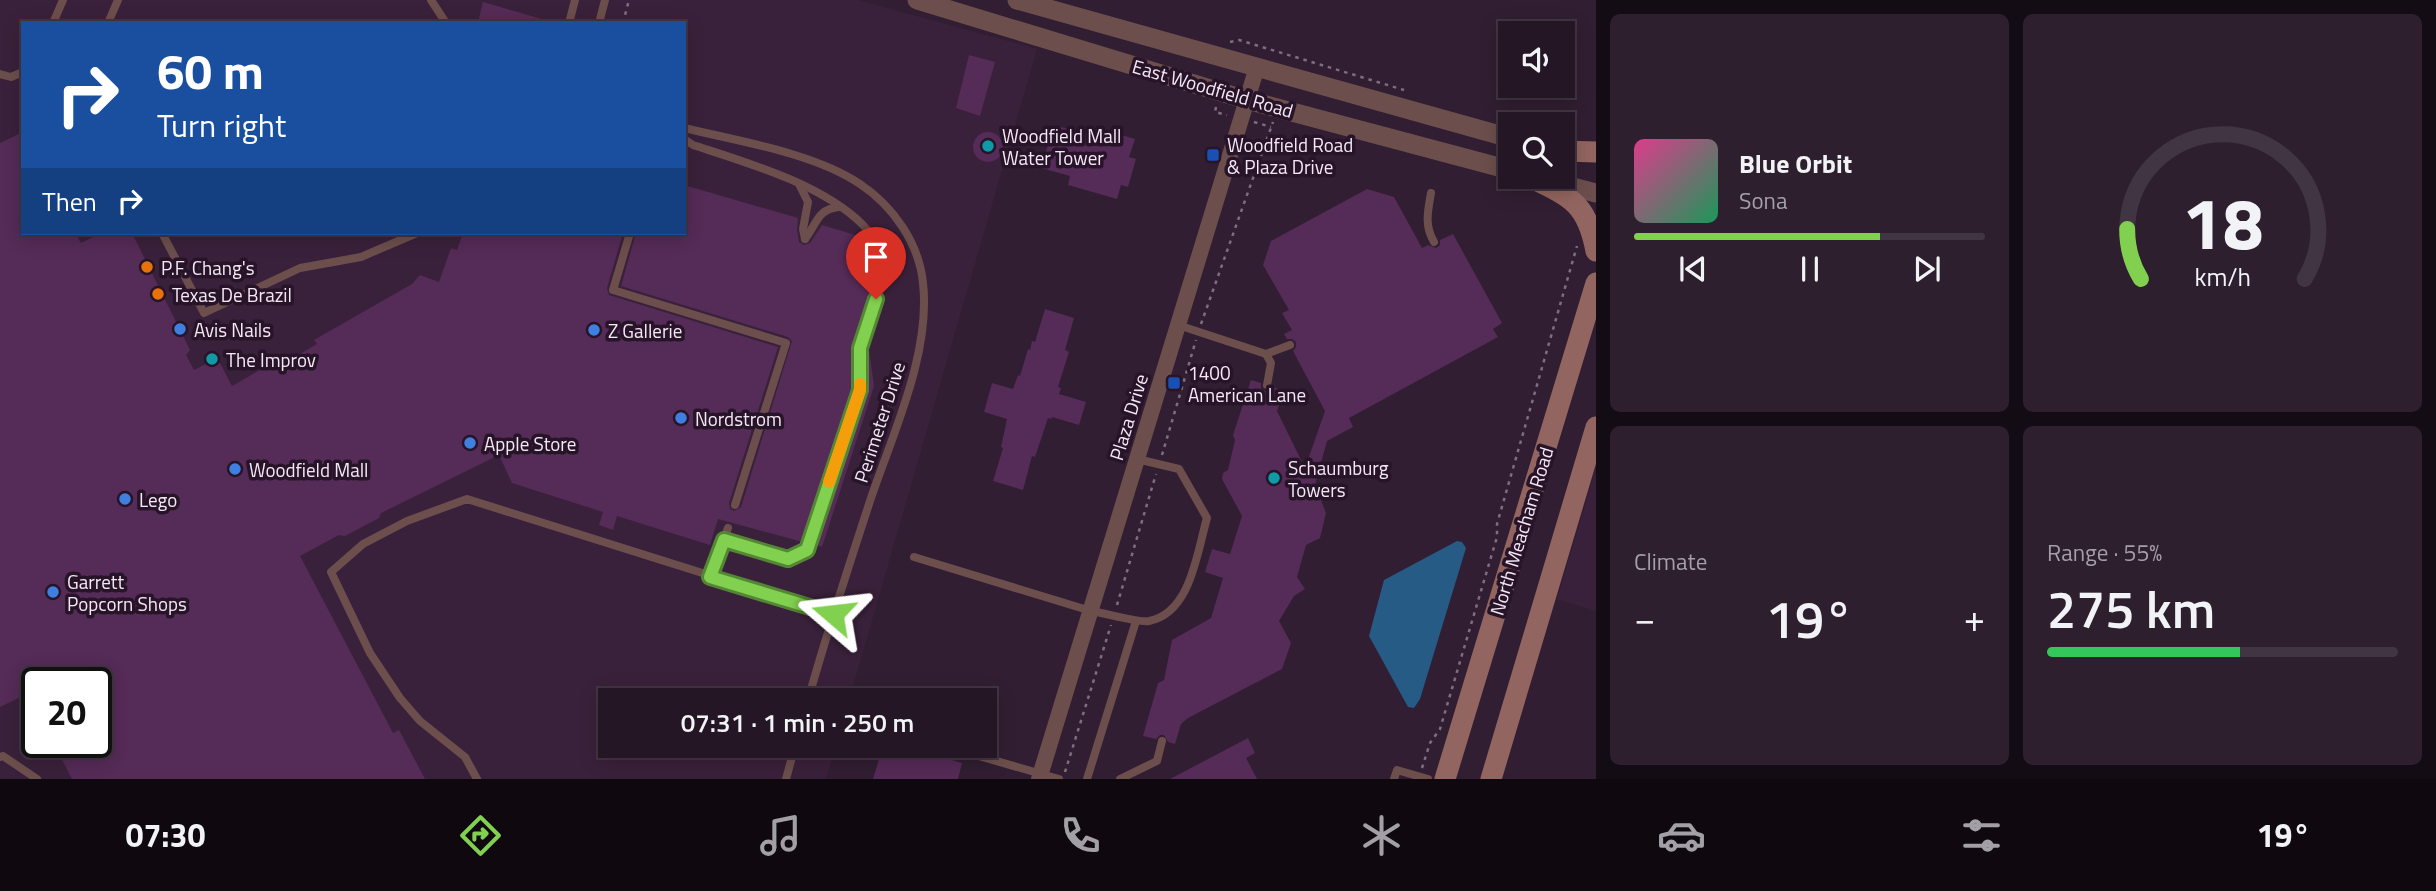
<!DOCTYPE html>
<html lang="en">
<head>
<meta charset="utf-8">
<style>
	:root { --surface:#251626; --page:#2d1f2e; --text:#f1f3f6; --muted:#a39fa7; --line:#423543; --accent:#82d04f }
	body { margin:0; font-family:"Titillium Web",sans-serif; background:var(--page); color:var(--text); height:100vh; display:flex; flex-direction:column; font-size:26px; white-space:nowrap }
	* { box-sizing:border-box; margin:0 }
	p { font-size:23px; color:var(--muted) }
	.icon { flex:none; width:38px; height:38px; fill:none; stroke:currentColor; stroke-width:2; stroke-linecap:round; stroke-linejoin:round }
	.map { position:relative; flex:1; overflow:hidden }
	.side { display:flex; flex-direction:column; gap:14px; padding:14px; background:#140c15; width:840px }
	.side>* { flex:none }
	.banner { position:absolute; left:21px; top:21px; width:665px; height:214px; border-radius:0px; box-shadow:0 4px 18px #0003,0 0 0 2px var(--line); background:#1a4fa0; color:#fff; overflow:hidden }
	.fabs { position:absolute; left:1498px; top:21px; display:grid; gap:14px }
	.fabs a { display:grid; place-items:center; width:77px; height:77px; border-radius:0px; background:var(--surface); box-shadow:0 4px 18px #0003,0 0 0 2px var(--line); font-size:35px }
	.speed { position:absolute; left:21px; top:667px; display:flex; gap:14px; font-size:35px; font-weight:700; text-align:center }
	.speed>* { display:grid; place-content:center; width:91px; height:91px; border-radius:50%; background:var(--surface); box-shadow:0 4px 18px #0003,0 0 0 2px var(--line); line-height:1 }
	.speed .limit { border:4px solid #111; border-radius:10px; background:#fff; color:#111 }
	.pin { position:absolute; display:grid; place-items:center; width:60px; height:60px; color:#fff; margin:-72px -30px; border-radius:50% 50% 50% 0; rotate:-45deg; box-shadow:0 0 7px #0007 }
	.pin .icon { rotate:45deg }
	.me { position:absolute; width:77px; margin:-38px; rotate:287deg; stroke-linejoin:round; filter:drop-shadow(0 0 5px #0008) }
	.turn { display:flex; align-items:center; gap:24px; height:147px; padding:0 21px; font-size:32px }
	.turn .icon { width:91px; height:91px; stroke-width:2.5 }
	.turn b { display:block; font-size:49px; line-height:60px }
	.then { display:flex; align-items:center; height:66px; padding:0 21px; background:#0003; gap:14px; font-size:26px }
	.big { font-size:52px; font-weight:600; line-height:1.1 }
	.side .card { flex:1; display:flex; flex-direction:column; justify-content:center; gap:10px; min-width:0; padding:0 24px; border-radius:10px; background:var(--page) }
	.side .dial { align-items:center; gap:0 }
	.dial svg { height:182px; overflow:visible; fill:none; stroke:var(--line); stroke-width:7; stroke-linecap:round; text-anchor:middle }
	.dial text { fill:var(--text); stroke:none }
	.song { display:flex; align-items:center; gap:21px }
	.cover { width:84px; height:84px; border-radius:10px; background:linear-gradient(135deg,hsl(330 70% 55%),hsl(150 70% 35%)) }
	.played { height:7px; border-radius:4px; background:linear-gradient(90deg,var(--accent) 70%,var(--line) 70%) }
	.keys { display:flex; justify-content:space-around; direction:ltr }
	.heat { display:flex; justify-content:space-between; align-items:center; font-size:38px; direction:ltr }
	.charge { height:10px; border-radius:5px; background:linear-gradient(90deg,#34c759 55%,var(--line) 0) }
	.side .tiles { flex:1; display:grid; gap:14px; grid-template-columns:repeat(2,1fr) }
	.trip { position:absolute; left:598px; top:688px; width:399px; height:70px; border-radius:0px; background:var(--surface); box-shadow:0 4px 18px #0003,0 0 0 2px var(--line); font-weight:600; line-height:70px; text-align:center }
	.tabs { display:flex; height:112px; justify-content:space-around; align-items:center; background:#0f090f; color:var(--muted) }
	.tabs .icon { width:49px; height:49px }
	.tabs .selected { color:var(--accent) }
	.tabs b { font-size:32px; color:var(--text) }
	main { display:flex; flex:1; min-height:0 }
	.map>svg:first-child { display:block }
	.built { fill:#3a213b; fill-rule:evenodd }
	.water { fill:#265b85 }
	.building { fill:#552b57 }
	.lines { fill:none; stroke-linecap:round; stroke-linejoin:round }
	.path { stroke:#7f6e80; stroke-width:2.5; stroke-dasharray:3.5 5; stroke-linecap:butt }
	.service { stroke:#6c4f4c; stroke-width:8 }
	.minor { stroke:#6c4f4c; stroke-width:16 }
	.tertiary { stroke:#6c4f4c; stroke-width:19 }
	.secondary { stroke:#936560; stroke-width:21 }
	.route-casing { stroke:#548733; stroke-width:18 }
	.route { stroke:#82d04f; stroke-width:12 }
	.slow { stroke:#f59e0b; stroke-width:12 }
	.culture-dot { fill:#0f9aa8; stroke:#271428; stroke-width:2.5 }
	.transit-dot { fill:#1a4fb4; stroke:#271428; stroke-width:2.5 }
	.food-dot { fill:#e8710a; stroke:#271428; stroke-width:2.5 }
	.shop-dot { fill:#3f7fe0; stroke:#271428; stroke-width:2.5 }
	.labels { text-anchor:middle; dominant-baseline:central; stroke-width:7; stroke-linejoin:round; paint-order:stroke }
	.street-label { font-size:19px; fill:#f5e8f6; stroke:#271428 }
	.poi-label { font-size:19px; fill:#f5e8f6; stroke:#271428; text-anchor:start }
</style>
</head>
<body>
<main>
<div class="map">
<svg width="1596" height="779" viewBox="0 0 1596 779">
	<rect width="100%" height="100%" fill="#311e32"/>
	<g class="built">
		<path d="M 0,0 L 858,0 L 1037,49 L 849,700 L 611,700 L 611,746 L 836,746 L 826,779 L 0,779 ZM 23,23 L 684,23 L 684,233 L 23,233 ZM 37,682 L 96,682 L 96,742 L 37,742 Z"/>
		<path d="M 1596,468 L 1596,611 L 1557,599 Z"/>
	</g>
	<path class="water" d="M 1457,541 L 1462,542 L 1466,548 L 1420,699 L 1414,708 L 1408,707 L 1369,636 L 1384,580 Z"/>
	<g class="building">
		<path d="M 483,2 L 545,20 L 544,23 L 481,23 L 479,18 Z"/>
		<path d="M 969,55 L 995,62 L 980,116 L 956,108 Z"/>
		<path d="M 1054,125 L 1090,135 L 1091,129 L 1103,133 L 1104,130 L 1135,139 L 1129,157 L 1136,159 L 1128,187 L 1121,185 L 1117,199 L 1068,185 L 1070,176 L 1041,168 Z"/>
		<circle cx="988" cy="147" r="15"/>
		<path d="M 23,132 L 23,233 L 75,233 L 81,243 L 101,233 L 132,233 L 190,350 L 186,355 L 194,370 L 213,360 L 220,363 L 232,386 L 286,355 L 289,360 L 317,344 L 314,340 L 412,284 L 420,275 L 439,282 L 451,248 L 457,250 L 463,233 L 623,233 L 607,288 L 609,295 L 778,347 L 729,503 L 730,509 L 734,511 L 741,507 L 792,341 L 788,337 L 621,286 L 636,233 L 684,233 L 684,185 L 798,218 L 797,230 L 799,242 L 804,245 L 810,243 L 822,225 L 855,235 L 874,274 L 870,297 L 854,346 L 854,389 L 803,542 L 718,519 L 710,545 L 617,516 L 613,530 L 599,525 L 603,512 L 512,483 L 499,455 L 381,513 L 379,518 L 345,536 L 339,535 L 300,556 L 393,733 L 399,730 L 425,779 L 72,779 L 53,742 L 96,742 L 96,682 L 37,682 L 37,689 L 0,707 L 0,143 Z"/>
		<path d="M 1367,189 L 1394,197 L 1422,248 L 1428,245 L 1436,248 L 1440,245 L 1440,240 L 1453,234 L 1502,323 L 1493,329 L 1498,337 L 1349,418 L 1353,427 L 1327,441 L 1315,485 L 1326,513 L 1320,538 L 1306,545 L 1297,577 L 1305,589 L 1294,596 L 1279,621 L 1291,643 L 1282,669 L 1188,718 L 1181,724 L 1175,744 L 1168,742 L 1164,735 L 1160,735 L 1156,739 L 1143,736 L 1158,683 L 1164,680 L 1172,640 L 1211,618 L 1223,578 L 1205,572 L 1212,549 L 1230,554 L 1242,516 L 1222,479 L 1223,473 L 1228,470 L 1235,440 L 1233,435 L 1251,380 L 1261,383 L 1261,388 L 1265,391 L 1270,391 L 1273,387 L 1284,391 L 1277,411 L 1305,468 L 1325,411 L 1293,351 L 1296,347 L 1296,342 L 1292,339 L 1287,339 L 1284,334 L 1292,330 L 1282,313 L 1289,310 L 1263,265 L 1271,241 Z"/>
		<path d="M 883,295 L 885,298 L 869,350 L 874,386 L 822,547 L 816,545 L 867,392 L 867,349 Z"/>
		<path d="M 1045,309 L 1074,318 L 1065,350 L 1069,352 L 1058,387 L 1061,388 L 1059,394 L 1086,402 L 1079,425 L 1052,417 L 1051,419 L 1048,418 L 1035,457 L 1032,456 L 1023,490 L 993,481 L 1003,448 L 1001,447 L 1007,419 L 984,412 L 992,383 L 1013,389 L 1018,375 L 1020,376 L 1028,349 L 1030,350 L 1032,341 L 1035,342 Z"/>
		<path d="M 1248,738 L 1255,753 L 1246,758 L 1257,779 L 1170,779 Z"/>
		<path d="M 883,746 L 905,746 L 962,763 L 958,779 L 873,779 Z"/>
	</g>
	<g class="lines">
		<g class="path">
			<path d="M 623,23 L 629,0"/>
			<path d="M 1230,42 L 1239,40 L 1404,90"/>
			<path d="M 1216,107 L 1215,112 L 1227,115"/>
			<path d="M 1254,122 L 1271,127"/>
			<path d="M 1201,324 L 1273,122"/>
			<path d="M 1162,455 L 1196,340"/>
			<path d="M 1117,605 L 1156,474"/>
			<path d="M 1422,768 L 1430,743 L 1440,729 L 1497,537 L 1497,524 L 1577,246"/>
			<path d="M 1065,772 L 1111,625"/>
		</g>
		<g class="service">
			<path d="M 431,0 L 446,23"/>
			<path d="M 53,23 L 63,0"/>
			<path d="M 108,23 L 118,0"/>
			<path d="M 569,23 L 575,0"/>
			<path d="M 599,23 L 605,0"/>
			<path d="M 0,74 L 11,77 L 23,72"/>
			<path d="M 684,128 C 738,141 814,153 860,184 C 893,206 919,243 923,283 C 931,353 893,433 871,498 C 849,565 827,632 808,700"/>
			<path d="M 684,139 L 693,145 C 748,163 822,184 863,225 C 872,234 877,247 883,258 L 876,299 L 860,348 L 861,390 L 807,550 L 788,560 L 724,540"/>
			<path d="M 799,184 L 808,202 L 803,229 L 805,239"/>
			<path d="M 1431,193 C 1428,211 1424,225 1434,242"/>
			<path d="M 162,233 L 204,313 L 300,268 L 361,257 L 417,233"/>
			<path d="M 630,233 L 613,290 L 786,343 L 735,505"/>
			<path d="M 805,239 C 817,224 817,209 839,207"/>
			<path d="M 1178,325 L 1266,354 L 1271,363 L 1267,385"/>
			<path d="M 1266,354 L 1290,345"/>
			<path d="M 914,557 L 1091,611 C 1106,613 1137,623 1149,621 C 1191,613 1197,552 1207,518 L 1179,469 L 1137,459"/>
			<path d="M 710,577 L 728,528"/>
			<path d="M 944,746 L 1059,779"/>
			<path d="M 0,757 L 3,756 L 37,779"/>
			<path d="M 477,779 L 465,757 L 420,721 L 400,698 L 370,653 L 331,572 L 363,544 L 407,521 L 467,499 L 833,614"/>
			<path d="M 786,779 L 795,746"/>
			<path d="M 1087,779 L 1136,621"/>
			<path d="M 1120,779 L 1157,761 L 1162,741"/>
			<path d="M 1394,779 L 1397,770 L 1428,779"/>
		</g>
		<path class="minor" d="M 1039,779 L 1257,67"/>
		<g class="tertiary">
			<path d="M 917,0 L 1247,100 L 1510,170"/>
			<path d="M 1017,0 L 1510,138"/>
			<path d="M 1546,180 L 1596,193"/>
		</g>
		<g class="secondary">
			<path d="M 1563,151 L 1596,152"/>
			<path d="M 1529,177 C 1571,197 1587,203 1596,251"/>
			<path d="M 1445,779 L 1596,283"/>
			<path d="M 1491,779 L 1596,427"/>
		</g>
	</g>
	<g class="lines">
		<g class="route-casing">
			<path id="route" d="M 833,614 L 710,577 L 724,540 L 788,559 L 807,550 L 860,390 L 860,348 L 876,299"/>
		</g>
		<use href="#route" class="route"/>
		<path class="slow" d="M 829,482 L 860,390 L 860,384"/>
	</g>
	<g class="culture-dot">
		<circle cx="988" cy="146" r="7"/>
		<circle cx="212" cy="359" r="7"/>
		<circle cx="1274" cy="478" r="7"/>
	</g>
	<g class="transit-dot">
		<rect x="1206" y="148" width="14" height="14" rx="3.5"/>
		<rect x="1167" y="376" width="14" height="14" rx="3.5"/>
	</g>
	<g class="food-dot">
		<circle cx="147" cy="267" r="7"/>
		<circle cx="158" cy="294" r="7"/>
	</g>
	<g class="shop-dot">
		<circle cx="180" cy="329" r="7"/>
		<circle cx="594" cy="330" r="7"/>
		<circle cx="681" cy="418" r="7"/>
		<circle cx="470" cy="443" r="7"/>
		<circle cx="235" cy="469" r="7"/>
		<circle cx="125" cy="499" r="7"/>
		<circle cx="53" cy="592" r="7"/>
	</g>
	<g class="labels">
		<g class="street-label">
			<text transform="translate(1213 88) rotate(16)">East Woodfield Road</text>
			<text transform="translate(1128 417) rotate(-73)">Plaza Drive</text>
			<text transform="translate(879 422) rotate(-72)">Perimeter Drive</text>
			<text transform="translate(1521 531) rotate(-73)">North Meacham Road</text>
		</g>
		<g class="poi-label">
			<text x="1002" y="135">Woodfield Mall<tspan x="1002" dy="22">Water Tower</tspan></text>
			<text x="1227" y="144">Woodfield Road<tspan x="1227" dy="22">&amp; Plaza Drive</tspan></text>
			<text x="161" y="267">P.F. Chang's</text>
			<text x="172" y="294">Texas De Brazil</text>
			<text x="194" y="329">Avis Nails</text>
			<text x="608" y="330">Z Gallerie</text>
			<text x="226" y="359">The Improv</text>
			<text x="1188" y="372">1400<tspan x="1188" dy="22">American Lane</tspan></text>
			<text x="695" y="418">Nordstrom</text>
			<text x="484" y="443">Apple Store</text>
			<text x="1288" y="467">Schaumburg<tspan x="1288" dy="22">Towers</tspan></text>
			<text x="249" y="469">Woodfield Mall</text>
			<text x="139" y="499">Lego</text>
			<text x="67" y="581">Garrett<tspan x="67" dy="22">Popcorn Shops</tspan></text>
		</g>
	</g>
</svg>
<div class="fabs">
<a><svg class="icon" aria-label="sound" viewBox="0 0 24 24"><path d="M4 9h4l5-4v14l-5-4H4zM17 9q2 3 0 6"/></svg></a>
<a><svg class="icon" aria-label="search" viewBox="0 0 24 24"><circle cx="10" cy="10" r="6"/><path d="M15 15l6 6"/></svg></a>
</div>
<div class="speed"><div class="limit">20</div></div>
<div class="pin" style="left:876px;top:299px;background:#d93025"><svg class="icon" aria-label="arrive" viewBox="0 0 24 24"><path d="M6 21V4h12l-3 4 3 4H6"/></svg></div>
<svg class="me" style="left:833px;top:614px" viewBox="-20 -20 40 40"><path d="M0-17L14 15 0 8-14 15z" fill="#82d04f" stroke="#fff" stroke-width="4"/></svg>
<div class="trip">07:31 · 1 min · 250 m</div>
<div class="banner">
<div class="turn"><svg class="icon" aria-label="right" viewBox="0 0 24 24"><path d="M7 20v-9h11M14 6l5 5-5 5"/></svg><div><b>60 m</b>Turn right</div></div>
<div class="then">Then<svg class="icon" aria-label="right" viewBox="0 0 24 24"><path d="M7 20v-9h11M14 6l5 5-5 5"/></svg></div>
</div>
</div>
<section class="side">
<div class="tiles">
<div class="card">
<div class="song"><i class="cover"></i><div><b>Blue Orbit</b><p>Sona</p></div></div>
<div class="played"></div>
<div class="keys"><svg class="icon" aria-label="previous" viewBox="0 0 24 24"><path d="M18 5L8 12l10 7zM5 5v14"/></svg><svg class="icon" aria-label="pause" viewBox="0 0 24 24"><path d="M8 5v14M16 5v14"/></svg><svg class="icon" aria-label="next" viewBox="0 0 24 24"><path d="M6 5l10 7-10 7zM19 5v14"/></svg></div>
</div>
<div class="card dial"><svg viewBox="0 0 100 80">
<path d="M14 69A42 42 0 1 1 86 69"/>
<path d="M14 69A42 42 0 0 1 8 47" stroke="#82d04f"/>
<text x="50" y="56" font-size="32" font-weight="700">18</text>
<text x="50" y="72" font-size="11">km/h</text>
</svg></div>
<div class="card"><p>Climate</p>
<div class="heat"><a>−</a><b class="big">19°</b><a>+</a></div>
</div>
<div class="card"><p>Range · 55%</p><b class="big">275 km</b><div class="charge"></div></div>
</div>
</section>
</main>
<nav class="tabs">
<b>07:30</b>
<svg class="icon selected" aria-label="directions" viewBox="0 0 24 24"><path d="M12 3l9 9-9 9-9-9zM9 14v-3h6M13 9l2 2-2 2"/></svg>
<svg class="icon" aria-label="music" viewBox="0 0 24 24"><path d="M9 18V5l10-2v13"/><circle cx="6" cy="18" r="3"/><circle cx="16" cy="16" r="3"/></svg>
<svg class="icon" aria-label="phone" viewBox="0 0 24 24"><path d="M5 4h4l2 5-3 2q2 4 5 5l2-3 5 2v4C11 20 4 13 5 4z"/></svg>
<svg class="icon" aria-label="climate" viewBox="0 0 24 24"><path d="M12 3v18M4 7l16 10M4 17L20 7"/></svg>
<svg class="icon" aria-label="car" viewBox="0 0 24 24"><path d="M5 17H2v-5l4-1 3-4h7l3 4 3 1v5h-3M9 17h6M6 11h13"/><circle cx="7" cy="17" r="2"/><circle cx="17" cy="17" r="2"/></svg>
<svg class="icon" aria-label="filters" viewBox="0 0 24 24"><path d="M4 7h16M4 17h16"/><circle cx="9" cy="7" r="2"/><circle cx="15" cy="17" r="2"/></svg>
<b>19°</b>
</nav>
</body>
</html>
